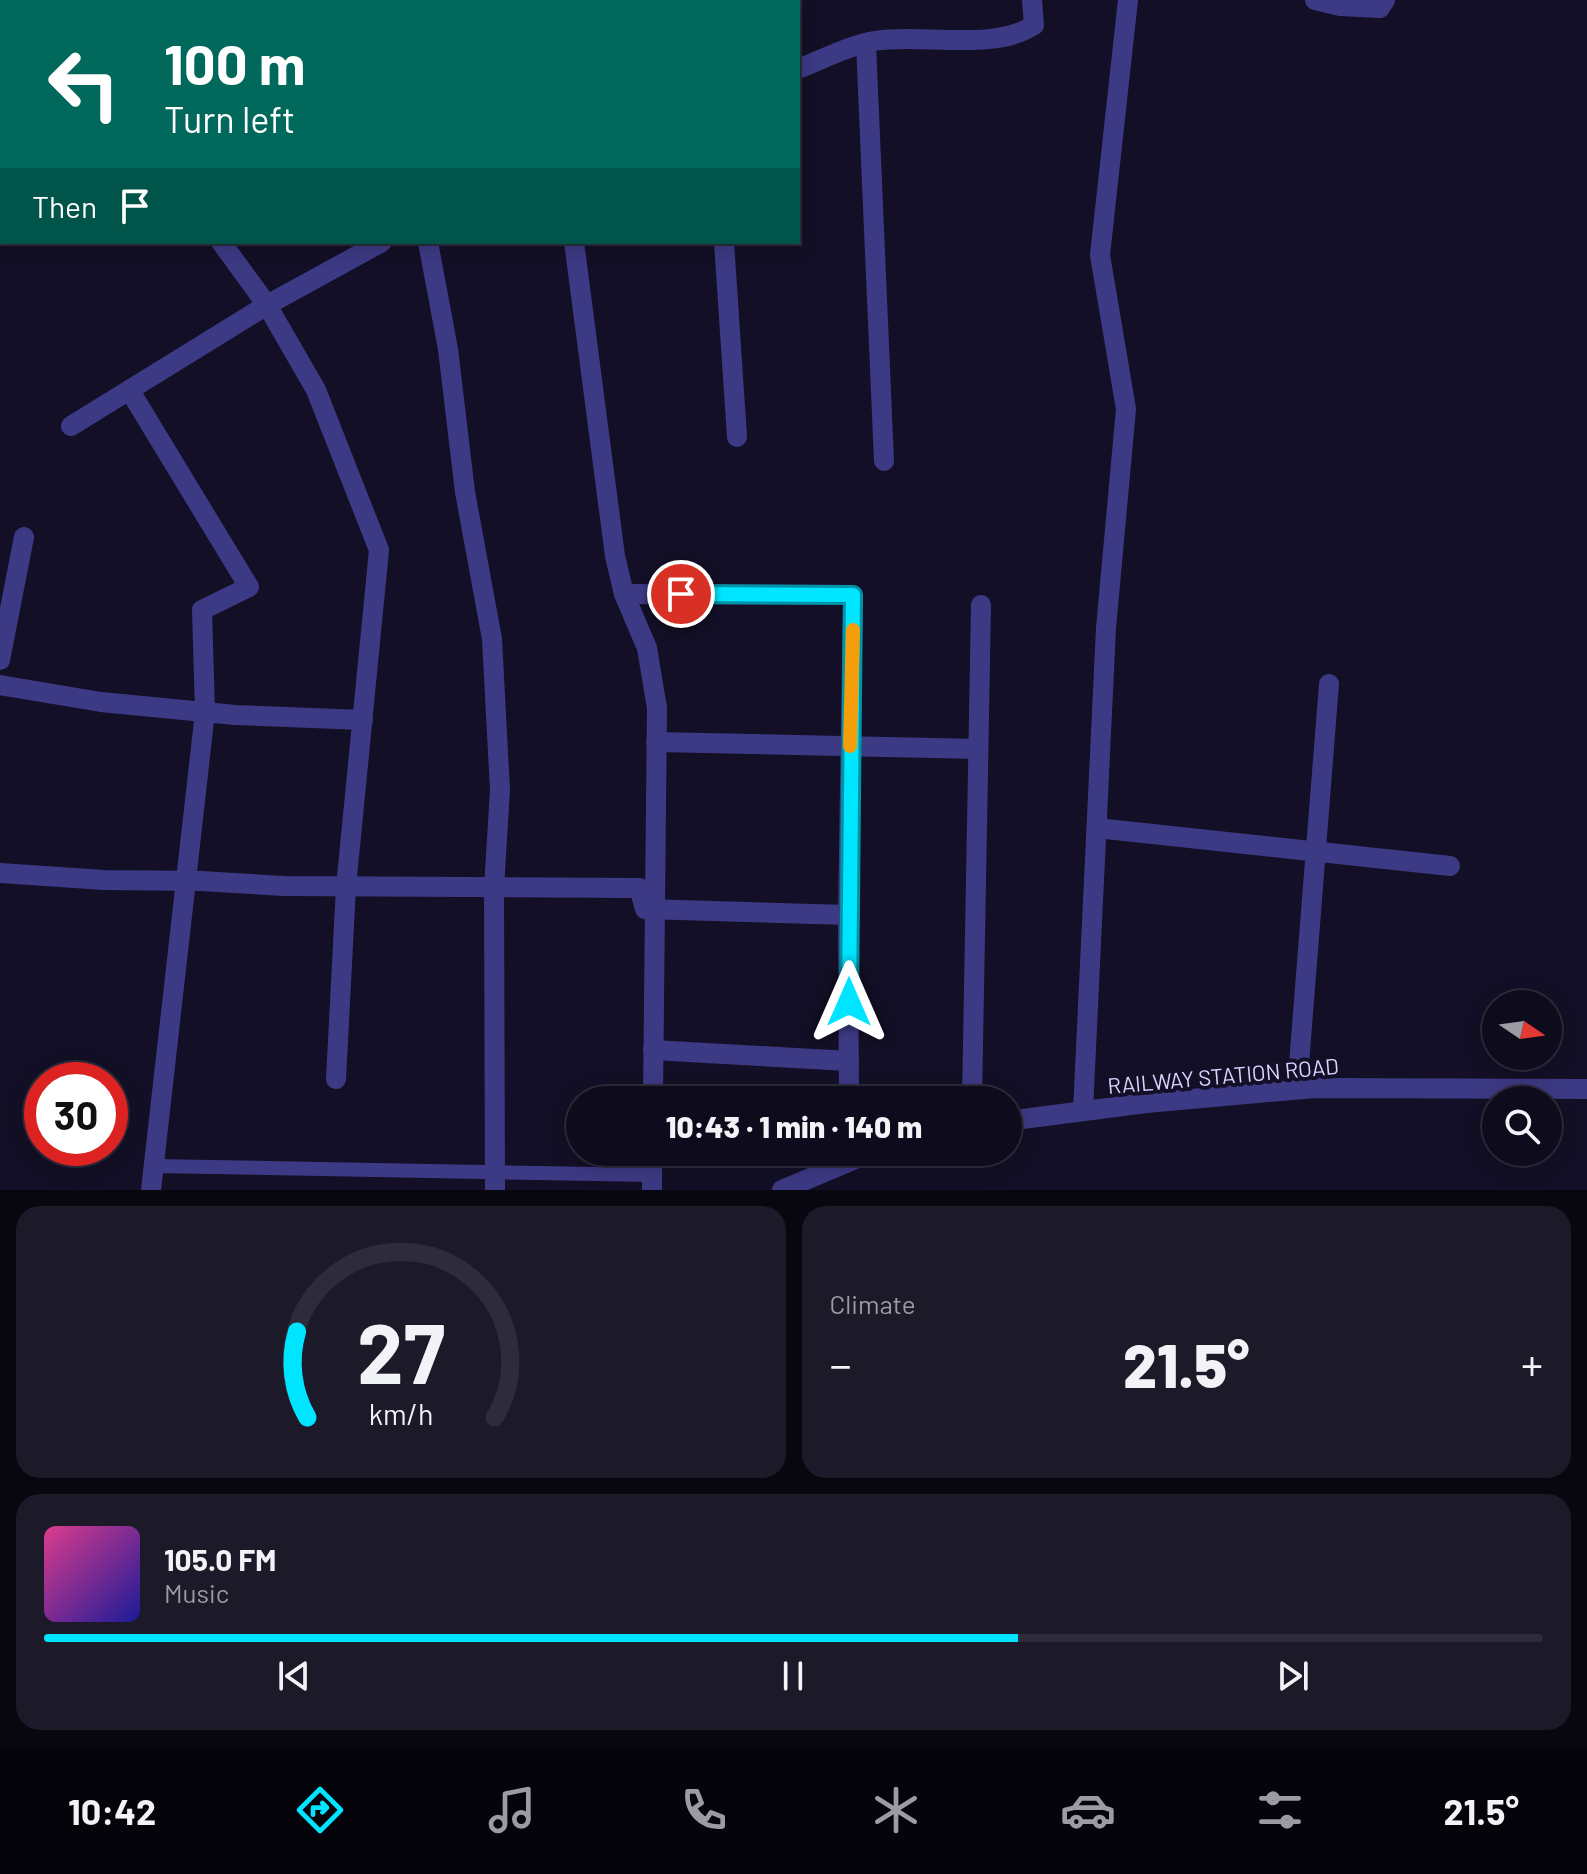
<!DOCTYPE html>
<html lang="en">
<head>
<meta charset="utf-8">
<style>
	:root { --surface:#0e0b1c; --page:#1c1929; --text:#f1f3f6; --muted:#9b9ba3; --line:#2e2b3b; --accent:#00e5ff }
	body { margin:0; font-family:Barlow,sans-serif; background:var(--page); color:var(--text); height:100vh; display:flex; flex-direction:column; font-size:30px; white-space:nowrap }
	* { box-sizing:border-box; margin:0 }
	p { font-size:26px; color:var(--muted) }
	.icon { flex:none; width:44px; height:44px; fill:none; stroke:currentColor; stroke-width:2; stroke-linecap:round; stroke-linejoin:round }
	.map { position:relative; height:1190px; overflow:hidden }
	.sheet { display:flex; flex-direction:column; gap:16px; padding:16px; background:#08060f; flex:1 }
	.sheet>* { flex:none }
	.top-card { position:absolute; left:0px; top:0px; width:800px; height:244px; box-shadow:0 4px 20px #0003,0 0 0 2px var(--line); background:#00695c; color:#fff; overflow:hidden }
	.needle { width:52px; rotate:103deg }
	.controls { position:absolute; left:1482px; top:990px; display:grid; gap:16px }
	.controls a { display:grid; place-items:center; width:80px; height:80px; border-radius:50%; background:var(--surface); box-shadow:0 4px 20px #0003,0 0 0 2px var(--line); font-size:40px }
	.speed { position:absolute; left:24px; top:1062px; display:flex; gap:16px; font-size:40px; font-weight:700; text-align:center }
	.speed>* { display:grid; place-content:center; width:104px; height:104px; border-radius:50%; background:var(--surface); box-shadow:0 4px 20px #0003,0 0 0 2px var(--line); line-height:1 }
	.speed .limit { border:12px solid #d22; background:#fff; color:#111 }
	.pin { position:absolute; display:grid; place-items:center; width:68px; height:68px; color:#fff; margin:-34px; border:4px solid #fff; border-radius:50%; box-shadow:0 2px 8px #0007 }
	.me { position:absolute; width:88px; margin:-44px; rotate:0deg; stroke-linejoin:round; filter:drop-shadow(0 0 6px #0008) }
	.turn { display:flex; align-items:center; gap:28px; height:168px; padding:0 32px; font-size:36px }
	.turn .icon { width:104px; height:104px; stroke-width:2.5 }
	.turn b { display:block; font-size:56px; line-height:68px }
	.then { display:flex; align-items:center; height:76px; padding:0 32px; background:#0003; gap:16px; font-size:30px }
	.big { font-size:60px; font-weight:800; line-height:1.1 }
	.sheet .card { flex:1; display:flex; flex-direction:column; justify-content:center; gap:12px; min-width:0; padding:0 28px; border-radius:24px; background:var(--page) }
	.sheet .dial { align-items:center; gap:0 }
	.dial svg { height:208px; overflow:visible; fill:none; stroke:var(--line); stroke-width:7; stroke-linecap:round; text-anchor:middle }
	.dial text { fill:var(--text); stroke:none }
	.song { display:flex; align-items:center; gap:24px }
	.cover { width:96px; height:96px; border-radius:12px; background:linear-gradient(135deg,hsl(330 70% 55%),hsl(240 70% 35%)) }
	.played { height:8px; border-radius:4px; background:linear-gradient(90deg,var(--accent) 65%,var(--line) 65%) }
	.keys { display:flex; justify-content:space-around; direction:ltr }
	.heat { display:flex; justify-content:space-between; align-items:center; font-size:44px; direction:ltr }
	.sheet .tiles { flex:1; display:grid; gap:16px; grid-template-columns:1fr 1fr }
	.card:last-child { grid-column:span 2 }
	.trip { position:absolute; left:566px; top:1086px; width:456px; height:80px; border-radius:40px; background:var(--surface); box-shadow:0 4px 20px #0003,0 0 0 2px var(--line); font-weight:800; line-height:80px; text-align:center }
	.tabs { display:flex; height:128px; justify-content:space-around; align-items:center; background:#06040b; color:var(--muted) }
	.tabs .icon { width:56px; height:56px }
	.tabs .active { color:var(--accent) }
	.tabs b { font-size:36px; color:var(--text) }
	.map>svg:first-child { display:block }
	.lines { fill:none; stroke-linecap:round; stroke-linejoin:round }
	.lane { stroke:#3d3a85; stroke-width:14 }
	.street { stroke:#3d3a85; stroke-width:20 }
	.secondary { stroke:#6f6bff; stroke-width:20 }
	.route-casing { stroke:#0095a6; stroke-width:20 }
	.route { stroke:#00e5ff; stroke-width:14 }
	.slow { stroke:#f59e0b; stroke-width:14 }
	.labels { text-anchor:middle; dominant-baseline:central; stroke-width:8; stroke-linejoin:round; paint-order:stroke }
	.street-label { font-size:22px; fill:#d9d4ff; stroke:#130f26 }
</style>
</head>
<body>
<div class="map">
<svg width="1587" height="1190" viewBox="0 0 1587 1190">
	<rect width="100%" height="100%" fill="#130f26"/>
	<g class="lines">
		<path class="lane" d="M 153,1166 L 652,1175"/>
		<g class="street">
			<path d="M 162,0 L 163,2"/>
			<path d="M 1315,0 L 1340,6 L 1380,8 L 1385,0"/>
			<path d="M 866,44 L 884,461"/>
			<path d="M 798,69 C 822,60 849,45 874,41 C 921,33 994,52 1034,25 L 1032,0"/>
			<path d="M 0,122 L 2,125"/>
			<path d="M 221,242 L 267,305 L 316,390 L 379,550 L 346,887 L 336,1079"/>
			<path d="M 428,242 L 448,349 L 465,492 L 492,639 L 500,790 L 494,888 L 495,1190"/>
			<path d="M 574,242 L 615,556 L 624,594 L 647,648 L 657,708 L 653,1100"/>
			<path d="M 724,242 L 737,437"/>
			<path d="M 130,391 L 249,587 L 202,610 L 205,712 L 151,1190"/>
			<path d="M 71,426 L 267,305 L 382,242"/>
			<path d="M 624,594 L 853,595 L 848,915 L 849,1100"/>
			<path d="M 0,660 L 24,537"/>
			<path d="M 0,685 L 101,702 L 235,715 L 363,720"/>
			<path d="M 656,742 L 978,749"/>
			<path d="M 1097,828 L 1450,866"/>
			<path d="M 0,873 L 104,880 L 201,881 L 284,886 L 639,888 L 645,909 L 848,915"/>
			<path d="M 653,1050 L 849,1061"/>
			<path d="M 1297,1089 L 1329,684"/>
			<path d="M 972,1100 L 981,605"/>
			<path d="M 1083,1111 L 1106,628 L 1126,409 L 1100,255 L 1128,0"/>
			<path d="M 1008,1121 L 1146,1103 L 1315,1088 L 1587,1089"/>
			<path d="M 652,1190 L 652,1152"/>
			<path d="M 782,1190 L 872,1152"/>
		</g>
		<g class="secondary">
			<path d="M 345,2 L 349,0"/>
			<path d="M 0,211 L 2,210"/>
		</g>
	</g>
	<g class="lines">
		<g class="route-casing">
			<path id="route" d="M 681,594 L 853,595 L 849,1002"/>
		</g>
		<use href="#route" class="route"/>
		<path class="slow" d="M 850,746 L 853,630"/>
	</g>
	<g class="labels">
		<g class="street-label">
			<text transform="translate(1223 1075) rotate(-5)">RAILWAY STATION ROAD</text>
		</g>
	</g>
</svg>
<div class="controls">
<a><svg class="needle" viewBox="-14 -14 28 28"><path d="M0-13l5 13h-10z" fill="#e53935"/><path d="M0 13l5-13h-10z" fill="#9b9ba3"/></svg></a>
<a><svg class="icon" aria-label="search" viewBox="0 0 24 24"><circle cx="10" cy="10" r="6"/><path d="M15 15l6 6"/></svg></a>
</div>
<div class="speed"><div class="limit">30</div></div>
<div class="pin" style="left:681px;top:594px;background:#d93025"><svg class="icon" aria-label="arrive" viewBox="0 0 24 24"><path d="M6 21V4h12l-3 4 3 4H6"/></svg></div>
<svg class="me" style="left:849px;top:1002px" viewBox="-20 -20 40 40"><path d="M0-17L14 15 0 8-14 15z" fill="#00e5ff" stroke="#fff" stroke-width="4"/></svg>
<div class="trip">10:43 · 1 min · 140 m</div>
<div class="top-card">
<div class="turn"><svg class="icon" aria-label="left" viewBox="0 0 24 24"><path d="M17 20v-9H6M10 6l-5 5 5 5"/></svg><div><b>100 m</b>Turn left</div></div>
<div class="then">Then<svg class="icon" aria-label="arrive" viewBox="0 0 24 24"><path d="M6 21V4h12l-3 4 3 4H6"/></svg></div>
</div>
</div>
<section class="sheet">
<div class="tiles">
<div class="card dial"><svg viewBox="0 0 100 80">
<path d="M14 69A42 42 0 1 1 86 69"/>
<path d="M14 69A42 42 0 0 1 10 36" stroke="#00e5ff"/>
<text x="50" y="56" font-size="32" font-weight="700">27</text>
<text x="50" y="72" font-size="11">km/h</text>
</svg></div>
<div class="card"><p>Climate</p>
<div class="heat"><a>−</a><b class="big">21.5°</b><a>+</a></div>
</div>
<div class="card">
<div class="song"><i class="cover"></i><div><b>105.0 FM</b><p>Music</p></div></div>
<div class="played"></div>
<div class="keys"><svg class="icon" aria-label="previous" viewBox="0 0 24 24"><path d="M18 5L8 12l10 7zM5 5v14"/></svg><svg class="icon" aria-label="pause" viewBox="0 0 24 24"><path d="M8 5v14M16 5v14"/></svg><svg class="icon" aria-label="next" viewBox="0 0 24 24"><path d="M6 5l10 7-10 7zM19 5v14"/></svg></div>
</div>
</div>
</section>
<nav class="tabs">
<b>10:42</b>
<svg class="icon active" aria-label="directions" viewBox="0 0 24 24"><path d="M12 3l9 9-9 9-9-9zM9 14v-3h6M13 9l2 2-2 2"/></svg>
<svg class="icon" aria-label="music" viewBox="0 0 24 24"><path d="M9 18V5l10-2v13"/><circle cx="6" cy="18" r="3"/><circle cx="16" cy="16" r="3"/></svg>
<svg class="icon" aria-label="phone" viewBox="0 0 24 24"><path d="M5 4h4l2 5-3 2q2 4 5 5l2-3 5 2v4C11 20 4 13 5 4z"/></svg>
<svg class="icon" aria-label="climate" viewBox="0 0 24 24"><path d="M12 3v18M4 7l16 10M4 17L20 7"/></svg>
<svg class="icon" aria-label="car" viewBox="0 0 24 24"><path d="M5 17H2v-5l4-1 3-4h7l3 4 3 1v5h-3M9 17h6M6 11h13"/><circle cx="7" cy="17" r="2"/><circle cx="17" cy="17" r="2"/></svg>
<svg class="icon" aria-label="filters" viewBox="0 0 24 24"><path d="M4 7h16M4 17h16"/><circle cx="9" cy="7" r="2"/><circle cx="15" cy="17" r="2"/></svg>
<b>21.5°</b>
</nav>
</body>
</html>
